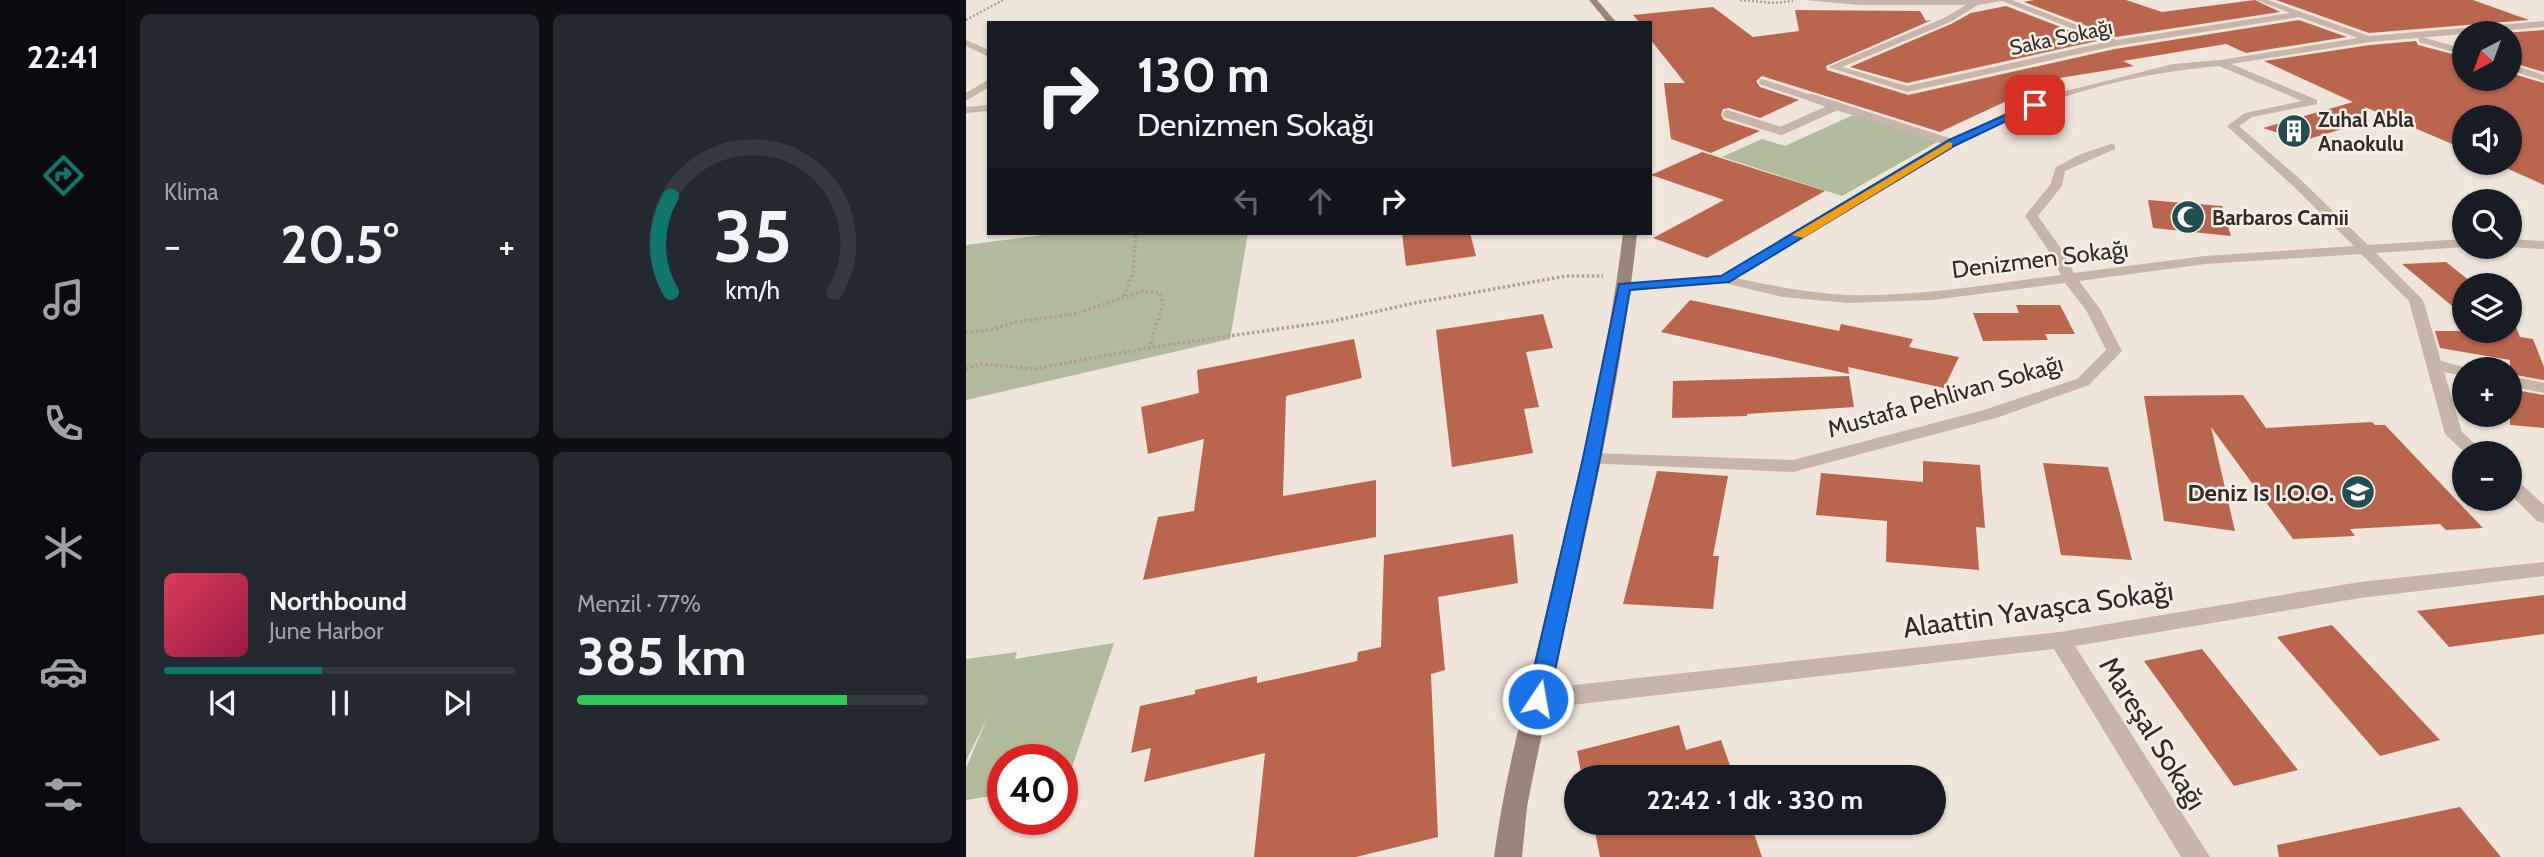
<!DOCTYPE html>
<html lang="tr">
<head>
<meta charset="utf-8">
<style>
	:root { --surface:#171b24; --page:#242831; --text:#f1f3f6; --muted:#9ea1a6; --line:#363941; --accent:#0f766e }
	body { margin:0; font-family:Cabin,sans-serif; background:var(--page); color:var(--text); height:100vh; display:flex; flex-direction:column; font-size:26px; white-space:nowrap }
	* { box-sizing:border-box; margin:0 }
	p { font-size:23px; color:var(--muted) }
	.icon { flex:none; width:38px; height:38px; fill:none; stroke:currentColor; stroke-width:2; stroke-linecap:round; stroke-linejoin:round }
	.map { position:relative; flex:1; overflow:hidden }
	.details { display:flex; flex-direction:column; gap:14px; padding:14px; background:#0d0f14; width:840px }
	.details>* { flex:none }
	.top-card { position:absolute; left:21px; top:21px; width:665px; height:214px; border-radius:0px; box-shadow:0 2px 5px #0004; background:#171b24; color:var(--text); overflow:hidden }
	.needle { width:46px; rotate:221deg }
	.tools { position:absolute; left:1486px; top:21px; display:grid; gap:14px }
	.tools a { display:grid; place-items:center; width:70px; height:70px; border-radius:50%; background:var(--surface); box-shadow:0 2px 5px #0004; font-size:35px }
	.speed { position:absolute; left:21px; top:744px; display:flex; gap:14px; font-size:35px; font-weight:700; text-align:center }
	.speed>* { display:grid; place-content:center; width:91px; height:91px; border-radius:50%; background:var(--surface); box-shadow:0 2px 5px #0004; line-height:1 }
	.speed .limit { border:10px solid #d22; background:#fff; color:#111 }
	.pin { position:absolute; display:grid; place-items:center; width:60px; height:60px; color:#fff; margin:-30px; border-radius:14px; box-shadow:0 4px 10px #0006 }
	.me { position:absolute; width:77px; margin:-38px; rotate:12deg; stroke-linejoin:round; filter:drop-shadow(0 0 5px #0008) }
	.turn { display:flex; align-items:center; gap:24px; height:147px; padding:0 35px; font-size:32px }
	.turn .icon { width:91px; height:91px; stroke-width:2.5 }
	.turn b { display:block; font-size:49px; line-height:60px }
	.lanes { display:flex; align-items:center; height:66px; padding:0 35px; background:#0003; justify-content:center; gap:35px; direction:ltr }
	.lanes .off { opacity:.35 }
	.big { font-size:52px; font-weight:700; line-height:1.1 }
	.details .widget { flex:1; display:flex; flex-direction:column; justify-content:center; gap:10px; min-width:0; padding:0 24px; border-radius:10px; background:var(--page) }
	.details .dial { align-items:center; gap:0 }
	.dial svg { height:182px; overflow:visible; fill:none; stroke:var(--line); stroke-width:7; stroke-linecap:round; text-anchor:middle }
	.dial text { fill:var(--text); stroke:none }
	.song { display:flex; align-items:center; gap:21px }
	.cover { width:84px; height:84px; border-radius:10px; background:linear-gradient(135deg,hsl(350 70% 55%),hsl(340 70% 35%)) }
	.played { height:7px; border-radius:4px; background:linear-gradient(90deg,var(--accent) 45%,var(--line) 45%) }
	.keys { display:flex; justify-content:space-around; direction:ltr }
	.heat { display:flex; justify-content:space-between; align-items:center; font-size:38px; direction:ltr }
	.charge { height:10px; border-radius:5px; background:linear-gradient(90deg,#34c759 77%,var(--line) 0) }
	.details .tiles { flex:1; display:grid; gap:14px; grid-template-columns:repeat(2,1fr) }
	.trip { position:absolute; left:598px; top:765px; width:382px; height:70px; border-radius:35px; background:var(--surface); box-shadow:0 2px 5px #0004; font-weight:700; line-height:70px; text-align:center }
	main { display:flex; flex:1; min-height:0 }
	.tabs { display:flex; flex-direction:column; width:126px; justify-content:space-around; align-items:center; background:#090b0e; color:var(--muted) }
	.tabs .icon { width:49px; height:49px }
	.tabs .on { color:var(--accent) }
	.tabs b { font-size:32px; color:var(--text) }
	.map>svg:first-child { display:block }
	.green { fill:#b2bc9c }
	.building { fill:#ba664e }
	.lines { fill:none; stroke-linecap:round; stroke-linejoin:round }
	.path-far1 { stroke:#b19f92; stroke-width:2.5; stroke-dasharray:2 2; stroke-linecap:butt }
	.path { stroke:#b19f92; stroke-width:3.5; stroke-dasharray:2.5 2.5; stroke-linecap:butt }
	.lane-far1 { stroke:#c6b5a8; stroke-width:6 }
	.lane { stroke:#c6b5a8; stroke-width:8 }
	.street { fill:#c6b5a8; fill-rule:evenodd }
	.secondary { fill:#99857a; fill-rule:evenodd }
	.route { fill:#1a73e8; stroke:#114b97; stroke-width:2 }
	.slow { fill:#f59e0b }
	.labels { text-anchor:middle; dominant-baseline:central; stroke-width:5; stroke-linejoin:round; paint-order:stroke }
	.far-street-label { font-size:21px; fill:#332b27; stroke:#f7efe6 }
	.far-poi-label { font-size:21px; font-weight:bold; fill:#332b27; stroke:#f7efe6; text-anchor:start }
	.street-label { font-size:24px; fill:#332b27; stroke:#f7efe6 }
	.poi-label { font-size:24px; font-weight:bold; fill:#332b27; stroke:#f7efe6; text-anchor:end }
	.near-street-label { font-size:28px; fill:#332b27; stroke:#f7efe6 }
</style>
</head>
<body>
<main>
<nav class="tabs">
<b>22:41</b>
<svg class="icon on" aria-label="directions" viewBox="0 0 24 24"><path d="M12 3l9 9-9 9-9-9zM9 14v-3h6M13 9l2 2-2 2"/></svg>
<svg class="icon" aria-label="music" viewBox="0 0 24 24"><path d="M9 18V5l10-2v13"/><circle cx="6" cy="18" r="3"/><circle cx="16" cy="16" r="3"/></svg>
<svg class="icon" aria-label="phone" viewBox="0 0 24 24"><path d="M5 4h4l2 5-3 2q2 4 5 5l2-3 5 2v4C11 20 4 13 5 4z"/></svg>
<svg class="icon" aria-label="climate" viewBox="0 0 24 24"><path d="M12 3v18M4 7l16 10M4 17L20 7"/></svg>
<svg class="icon" aria-label="car" viewBox="0 0 24 24"><path d="M5 17H2v-5l4-1 3-4h7l3 4 3 1v5h-3M9 17h6M6 11h13"/><circle cx="7" cy="17" r="2"/><circle cx="17" cy="17" r="2"/></svg>
<svg class="icon" aria-label="filters" viewBox="0 0 24 24"><path d="M4 7h16M4 17h16"/><circle cx="9" cy="7" r="2"/><circle cx="15" cy="17" r="2"/></svg>
</nav>
<section class="details">
<div class="tiles">
<div class="widget"><p>Klima</p>
<div class="heat"><a>−</a><b class="big">20.5°</b><a>+</a></div>
</div>
<div class="widget dial"><svg viewBox="0 0 100 80">
<path d="M14 69A42 42 0 1 1 86 69"/>
<path d="M14 69A42 42 0 0 1 14 27" stroke="#0f766e"/>
<text x="50" y="56" font-size="32" font-weight="700">35</text>
<text x="50" y="72" font-size="11">km/h</text>
</svg></div>
<div class="widget">
<div class="song"><i class="cover"></i><div><b>Northbound</b><p>June Harbor</p></div></div>
<div class="played"></div>
<div class="keys"><svg class="icon" aria-label="previous" viewBox="0 0 24 24"><path d="M18 5L8 12l10 7zM5 5v14"/></svg><svg class="icon" aria-label="pause" viewBox="0 0 24 24"><path d="M8 5v14M16 5v14"/></svg><svg class="icon" aria-label="next" viewBox="0 0 24 24"><path d="M6 5l10 7-10 7zM19 5v14"/></svg></div>
</div>
<div class="widget"><p>Menzil · 77%</p><b class="big">385 km</b><div class="charge"></div></div>
</div>
</section>
<div class="map">
<svg width="1578" height="857" viewBox="0 0 1578 857">
	<rect width="100%" height="100%" fill="#efe5db"/>
	<g class="green">
		<path d="M 887,115 L 973,141 L 876,196 L 756,157 L 796,139 L 819,146 Z"/>
		<path d="M 93,233 L 282,233 L 264,339 L 0,400 L 0,245 Z"/>
		<path d="M 148,643 L 101,782 L 96,783 L 96,760 L 37,760 L 37,794 L 0,800 L 0,768 L 22,716 L 0,761 L 0,659 L 51,652 L 49,659 Z"/>
	</g>
	<g class="building">
		<path d="M 1068,0 L 1160,0 L 1196,12 L 1289,0 L 1314,12 L 1150,37 L 1058,2 Z"/>
		<path d="M 1310,0 L 1507,0 L 1563,20 L 1403,33 Z"/>
		<path d="M 1040,6 L 1131,41 L 941,83 L 884,67 L 985,24 L 1005,13 Z"/>
		<path d="M 747,7 L 787,37 L 833,31 L 829,10 L 954,11 L 960,21 L 966,20 L 860,66 L 861,70 L 942,95 L 1149,49 L 1333,20 L 1381,37 L 1280,53 L 1260,44 L 1157,61 L 1168,66 L 1069,82 L 1075,85 L 974,132 L 796,76 L 790,81 L 794,87 L 833,100 L 794,118 L 763,108 L 757,109 L 755,115 L 758,120 L 794,131 L 745,153 L 705,139 L 698,83 L 719,83 L 684,39 L 684,23 L 674,23 L 667,15 Z"/>
		<path d="M 1578,30 L 1578,72 L 1544,62 L 1544,33 L 1536,33 Z"/>
		<path d="M 1450,41 L 1452,45 L 1498,57 L 1498,79 L 1544,79 L 1544,73 L 1578,83 L 1578,185 L 1529,163 L 1544,163 L 1544,117 L 1498,117 L 1498,149 L 1399,107 L 1403,121 L 1336,141 L 1297,128 L 1387,102 L 1298,61 L 1404,45 Z"/>
		<path d="M 736,152 L 859,191 L 741,258 L 687,238 L 758,200 L 685,175 Z"/>
		<path d="M 1182,200 L 1256,206 L 1265,236 L 1187,228 Z"/>
		<path d="M 436,233 L 504,233 L 510,256 L 440,266 Z"/>
		<path d="M 1480,262 L 1509,285 L 1498,285 L 1498,316 L 1436,264 Z"/>
		<path d="M 724,300 L 873,331 L 875,324 L 947,339 L 943,347 L 993,357 L 978,388 L 882,367 L 883,374 L 695,332 Z"/>
		<path d="M 1050,305 L 1094,305 L 1109,334 L 1079,334 L 1082,340 L 1017,341 L 1007,313 L 1053,313 Z"/>
		<path d="M 1544,313 L 1554,337 L 1567,339 L 1578,367 L 1578,380 L 1544,374 L 1544,360 L 1474,348 L 1469,331 L 1544,331 Z"/>
		<path d="M 577,314 L 587,348 L 560,352 L 573,407 L 558,409 L 567,453 L 486,467 L 470,330 Z"/>
		<path d="M 388,339 L 396,378 L 320,396 L 317,496 L 410,480 L 410,537 L 177,580 L 192,517 L 228,511 L 238,439 L 182,454 L 175,407 L 233,393 L 231,370 Z"/>
		<path d="M 883,376 L 888,407 L 781,414 L 781,416 L 706,418 L 707,381 Z"/>
		<path d="M 1544,389 L 1578,395 L 1578,428 L 1544,425 Z"/>
		<path d="M 1277,395 L 1300,428 L 1406,422 L 1409,425 L 1419,425 L 1517,528 L 1480,530 L 1474,524 L 1384,529 L 1389,536 L 1327,539 L 1245,427 L 1269,531 L 1198,521 L 1178,396 Z"/>
		<path d="M 957,461 L 1014,465 L 1019,528 L 1010,527 L 1013,570 L 920,562 L 921,521 L 850,515 L 855,473 L 957,482 Z"/>
		<path d="M 1077,463 L 1142,467 L 1166,560 L 1095,555 Z"/>
		<path d="M 691,471 L 762,476 L 747,556 L 753,556 L 747,609 L 657,604 Z"/>
		<path d="M 547,534 L 552,583 L 472,597 L 479,670 L 465,674 L 472,837 L 390,857 L 288,857 L 299,753 L 178,782 L 185,748 L 165,753 L 174,706 L 229,694 L 229,690 L 291,676 L 291,683 L 391,661 L 392,652 L 415,647 L 418,555 Z"/>
		<path d="M 1578,595 L 1578,634 L 1483,647 L 1451,611 Z"/>
		<path d="M 1366,625 L 1474,740 L 1414,756 L 1311,637 Z"/>
		<path d="M 1236,649 L 1332,770 L 1268,786 L 1178,661 Z"/>
		<path d="M 713,725 L 720,750 L 755,740 L 768,777 L 616,777 L 611,751 Z"/>
		<path d="M 1494,807 L 1535,857 L 1313,857 L 1311,845 Z"/>
		<path d="M 627,822 L 784,822 L 796,857 L 634,857 Z"/>
	</g>
	<g class="lines">
		<g class="path-far1">
			<path d="M 774,0 L 808,3 L 827,1"/>
			<path d="M 0,20 L 37,0"/>
		</g>
		<g class="path">
			<path d="M 158,296 L 167,272 L 170,233"/>
			<path d="M 0,333 L 24,330 L 50,322 L 108,314 L 178,291 L 193,293 L 197,304 L 183,348"/>
			<path d="M 0,369 L 15,364 L 68,369 L 187,347 L 367,321 L 449,303 L 600,276 L 637,276"/>
		</g>
		<path class="lane-far1" d="M 796,82 L 851,100"/>
		<g class="lane">
			<path d="M 846,98 L 986,143"/>
			<path d="M 761,114 L 815,131 L 871,106"/>
		</g>
		<g class="street">
			<path d="M 839,0 L 1046,0 L 1150,40 L 1324,13 L 1291,0 L 1302,0 L 1403,36 L 1578,21 L 1578,27 L 1404,42 L 1265,64 L 1351,100 L 1351,104 L 1286,117 L 1273,126 L 1335,180 L 1402,245 L 1498,239 L 1498,247 L 1410,253 L 1457,300 L 1475,361 L 1505,369 L 1498,369 L 1498,376 L 1478,372 L 1496,432 L 1519,453 L 1499,453 L 1479,434 L 1443,301 L 1395,254 L 1239,264 L 1113,281 L 1134,309 L 1156,351 L 1123,385 L 1030,418 L 827,472 L 619,463 L 616,459 L 619,455 L 625,453 L 827,460 L 1018,410 L 1111,379 L 1140,350 L 1120,310 L 1099,283 L 966,300 L 882,303 L 817,297 L 758,283 L 658,291 L 651,287 L 658,283 L 755,275 L 982,141 L 1041,112 L 1088,94 L 1207,64 L 1254,60 L 1392,38 L 1333,17 L 1149,46 L 941,92 L 862,67 L 978,18 L 1000,5 L 893,5 ZM 1036,1 L 1140,42 L 941,86 L 876,67 L 984,22 L 1012,5 ZM 1253,66 L 1336,101 L 1279,113 L 1261,126 L 1327,186 L 1388,246 L 1239,256 L 1108,273 L 1096,250 L 1072,216 L 1096,186 L 1099,171 L 1149,149 L 1149,145 L 1145,144 L 1115,154 L 1090,167 L 1084,185 L 1059,216 L 1082,250 L 1095,275 C 1024,284 953,297 881,295 C 843,293 807,286 770,278 C 861,223 951,162 1047,117 C 1110,88 1184,72 1253,66 Z"/>
			<path d="M 1456,37 L 1498,49 L 1498,55 L 1453,42 L 1453,38 Z"/>
			<path d="M 0,40 L 23,50 L 23,57 L 0,46 Z"/>
			<path d="M 1544,64 L 1578,75 L 1578,81 L 1544,70 Z"/>
			<path d="M 23,79 L 23,87 L 0,101 L 0,93 Z"/>
			<path d="M 23,105 L 23,111 L 0,113 L 0,107 Z"/>
			<path d="M 1544,239 L 1578,241 L 1578,249 L 1543,247 Z"/>
			<path d="M 1544,376 L 1578,383 L 1578,393 L 1544,386 Z"/>
			<path d="M 1544,478 L 1551,480 L 1578,505 L 1578,523 L 1571,521 L 1544,494 Z"/>
			<path d="M 1578,562 L 1578,576 L 1394,598 L 1109,646 L 1244,857 L 1215,857 L 1088,649 L 572,709 L 564,706 L 560,699 L 564,692 L 572,689 L 1094,632 L 1394,582 Z"/>
		</g>
		<g class="secondary">
			<path d="M 623,0 L 631,0 L 651,23 L 642,23 Z"/>
			<path d="M 657,233 L 671,233 C 651,426 598,616 561,807 L 556,857 L 528,857 C 537,788 554,722 570,654 C 603,515 640,375 657,233 Z"/>
		</g>
	</g>
	<path class="route" d="M 1066,103 L 1074,105 L 990,145 L 763,282 L 664,290 L 634,458 L 583,699 L 580,705 L 572,708 L 565,705 L 561,699 L 617,458 L 653,284 L 755,276 L 983,140 Z"/>
	<path class="slow" d="M 983,142 L 986,143 L 986,147 L 837,238 L 826,235 Z"/>
	<defs>
		<g id="building-disc" transform="scale(1.75)"><circle r="9.5" fill="#214e50" stroke="#f7efe6"/><path d="M-4-6H4V6H1V3H-1V6H-4ZM-2.5-4.3h1.7v1.8h-1.7ZM.8-4.3h1.7v1.8H.8ZM-2.5-1h1.7V.8h-1.7ZM.8-1h1.7V.8H.8Z" fill="#fff"/></g>
		<g id="mosque-disc" transform="scale(1.75)"><circle r="9.5" fill="#214e50" stroke="#f7efe6"/><path d="M3.5-4.9A6 6 0 1 0 3.5 4.9A5 5 0 1 1 3.5-4.9Z" fill="#fff"/></g>
		<g id="school-disc" transform="scale(1.75)"><circle r="9.5" fill="#214e50" stroke="#f7efe6"/><path d="M0-5L7-2L0 1L-7-2ZM-4 1L0 2.5L4 1V4Q0 6-4 4Z" fill="#fff"/></g>
	</defs>
	<g fill-rule="evenodd">
		<use href="#building-disc" x="1328" y="131"/>
		<use href="#mosque-disc" x="1222" y="217"/>
		<use href="#school-disc" x="1392" y="492"/>
	</g>
	<g class="labels">
		<g class="far-street-label">
			<text transform="translate(1095 37) rotate(-12)">Saka Sokağı</text>
		</g>
		<g class="far-poi-label">
			<text x="1352" y="119">Zuhal Abla<tspan x="1352" dy="24">Anaokulu</tspan></text>
			<text x="1246" y="217">Barbaros Camii</text>
		</g>
		<g class="street-label">
			<text transform="translate(1074 259) rotate(-7)">Denizmen Sokağı</text>
			<text transform="translate(979 396) rotate(-16)">Mustafa Pehlivan Sokağı</text>
		</g>
		<g class="poi-label">
			<text x="1368" y="492">Deniz Is I.O.O.</text>
		</g>
		<g class="near-street-label">
			<text transform="translate(1072 609) rotate(-8)">Alaattin Yavaşca Sokağı</text>
			<text transform="translate(1187 733) rotate(58)">Mareşal Sokağı</text>
		</g>
	</g>
</svg>
<div class="tools">
<a><svg class="needle" viewBox="-14 -14 28 28"><path d="M0-13l5 13h-10z" fill="#e53935"/><path d="M0 13l5-13h-10z" fill="#9ea1a6"/></svg></a>
<a><svg class="icon" aria-label="sound" viewBox="0 0 24 24"><path d="M4 9h4l5-4v14l-5-4H4zM17 9q2 3 0 6"/></svg></a>
<a><svg class="icon" aria-label="search" viewBox="0 0 24 24"><circle cx="10" cy="10" r="6"/><path d="M15 15l6 6"/></svg></a>
<a><svg class="icon" aria-label="layers" viewBox="0 0 24 24"><path d="M12 4l9 5-9 5-9-5zM3 14l9 5 9-5"/></svg></a>
<a>+</a>
<a>−</a>
</div>
<div class="speed"><div class="limit">40</div></div>
<div class="pin" style="left:1069px;top:105px;background:#d93025"><svg class="icon" aria-label="arrive" viewBox="0 0 24 24"><path d="M6 21V4h12l-3 4 3 4H6"/></svg></div>
<svg class="me" style="left:572px;top:699px" viewBox="-20 -20 40 40"><circle r="17" fill="#1a73e8" stroke="#fff" stroke-width="3"/><path d="M0-11L8 9 0 5-8 9z" fill="#fff"/></svg>
<div class="trip">22:42 · 1 dk · 330 m</div>
<div class="top-card">
<div class="turn"><svg class="icon" aria-label="right" viewBox="0 0 24 24"><path d="M7 20v-9h11M14 6l5 5-5 5"/></svg><div><b>130 m</b>Denizmen Sokağı</div></div>
<div class="lanes"><svg class="icon off" aria-label="left" viewBox="0 0 24 24"><path d="M17 20v-9H6M10 6l-5 5 5 5"/></svg><svg class="icon off" aria-label="ahead" viewBox="0 0 24 24"><path d="M12 20V5M6 11l6-6 6 6"/></svg><svg class="icon" aria-label="right" viewBox="0 0 24 24"><path d="M7 20v-9h11M14 6l5 5-5 5"/></svg></div>
</div>
</div>
</main>
</body>
</html>
